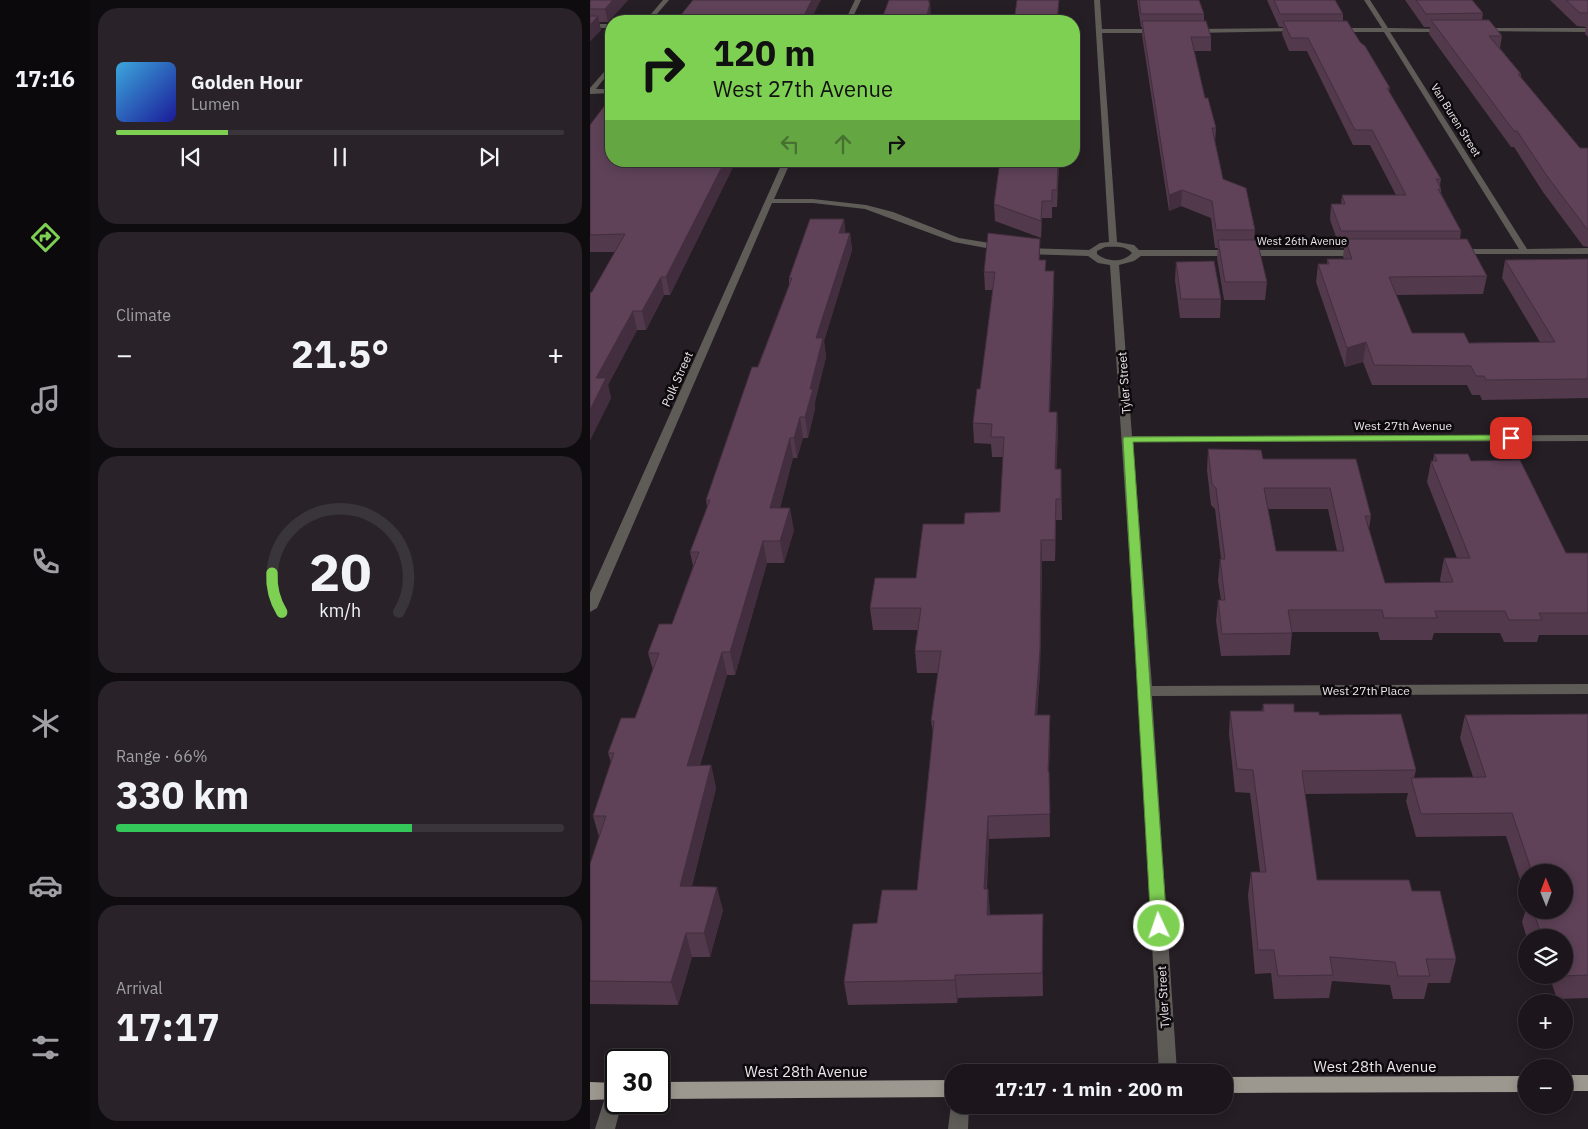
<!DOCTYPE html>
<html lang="en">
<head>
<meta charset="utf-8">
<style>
	:root { --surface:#1c161c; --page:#292329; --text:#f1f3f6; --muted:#a09fa3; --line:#3a353b; --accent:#7ed053 }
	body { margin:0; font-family:"IBM Plex Sans",sans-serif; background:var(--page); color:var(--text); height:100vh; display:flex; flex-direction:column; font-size:19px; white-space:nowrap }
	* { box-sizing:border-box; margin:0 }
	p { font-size:16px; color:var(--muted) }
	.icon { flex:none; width:28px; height:28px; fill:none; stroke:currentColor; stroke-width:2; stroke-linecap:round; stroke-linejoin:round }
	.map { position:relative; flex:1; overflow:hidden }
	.details { display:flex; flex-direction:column; gap:8px; padding:8px; background:#0f0c0f; width:500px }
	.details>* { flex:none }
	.guide { position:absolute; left:15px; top:15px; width:475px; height:152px; border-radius:20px; box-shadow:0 2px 12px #0003,0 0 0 1px var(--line); background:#7ed053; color:#111; overflow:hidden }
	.needle { width:32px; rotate:359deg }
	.controls { position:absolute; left:928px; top:864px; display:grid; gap:10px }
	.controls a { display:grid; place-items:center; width:55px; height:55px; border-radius:50%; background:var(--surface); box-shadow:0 2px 12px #0003,0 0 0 1px var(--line); font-size:25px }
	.speed { position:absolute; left:15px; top:1049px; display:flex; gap:10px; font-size:25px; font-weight:700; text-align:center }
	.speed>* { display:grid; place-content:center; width:65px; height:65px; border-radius:50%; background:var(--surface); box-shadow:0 2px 12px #0003,0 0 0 1px var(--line); line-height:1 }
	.speed .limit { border:2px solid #111; border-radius:8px; background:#fff; color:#111 }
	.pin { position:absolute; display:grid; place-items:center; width:42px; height:42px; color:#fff; margin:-21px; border-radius:10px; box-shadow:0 2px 8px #0006 }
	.me { position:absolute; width:55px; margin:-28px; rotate:357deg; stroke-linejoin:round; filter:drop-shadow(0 0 4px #0008) }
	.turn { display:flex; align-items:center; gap:18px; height:105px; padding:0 25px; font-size:22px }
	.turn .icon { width:65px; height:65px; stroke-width:2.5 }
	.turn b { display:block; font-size:35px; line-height:42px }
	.lanes { display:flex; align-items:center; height:48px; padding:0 25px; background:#0003; justify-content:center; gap:25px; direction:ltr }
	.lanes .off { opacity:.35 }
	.big { font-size:38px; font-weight:700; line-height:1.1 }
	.details .tile { flex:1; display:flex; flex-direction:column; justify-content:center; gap:8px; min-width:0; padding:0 18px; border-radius:20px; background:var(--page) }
	.details .dial { align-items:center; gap:0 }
	.dial svg { height:130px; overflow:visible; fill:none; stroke:var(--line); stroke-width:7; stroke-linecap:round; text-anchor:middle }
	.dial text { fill:var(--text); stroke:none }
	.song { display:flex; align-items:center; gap:15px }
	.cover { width:60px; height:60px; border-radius:8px; background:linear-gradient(135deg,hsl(200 70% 55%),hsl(240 70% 35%)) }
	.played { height:5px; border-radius:2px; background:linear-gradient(90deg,var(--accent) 25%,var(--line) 25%) }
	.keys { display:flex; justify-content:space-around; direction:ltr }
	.heat { display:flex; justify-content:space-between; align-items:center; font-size:28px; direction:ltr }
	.charge { height:8px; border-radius:4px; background:linear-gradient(90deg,#34c759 66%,var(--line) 0) }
	.trip { position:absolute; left:355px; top:1064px; width:288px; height:50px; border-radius:20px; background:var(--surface); box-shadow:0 2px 12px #0003,0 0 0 1px var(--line); font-weight:700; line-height:50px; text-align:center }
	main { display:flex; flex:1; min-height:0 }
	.menu { display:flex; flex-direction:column; width:90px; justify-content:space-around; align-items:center; background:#0b090b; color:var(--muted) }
	.menu .icon { width:35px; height:35px }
	.menu .current { color:var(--accent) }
	.menu b { font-size:22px; color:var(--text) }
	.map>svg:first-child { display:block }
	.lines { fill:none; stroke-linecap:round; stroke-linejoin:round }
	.minor { fill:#5f5c58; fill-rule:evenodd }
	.major { fill:#9d988f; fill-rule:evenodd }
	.wall { fill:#52394c; fill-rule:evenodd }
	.shaded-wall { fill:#422e3e }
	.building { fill:#5f4258; stroke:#422e3e; fill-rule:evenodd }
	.route { fill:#7ed053; stroke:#528736 }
	.labels { text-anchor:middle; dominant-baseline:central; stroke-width:5; stroke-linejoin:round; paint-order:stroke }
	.far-street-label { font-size:11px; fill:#ebe6ea; stroke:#0d090c }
	.street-label { font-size:12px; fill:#ebe6ea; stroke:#0d090c }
	.near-street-label { font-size:15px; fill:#ebe6ea; stroke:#0d090c }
</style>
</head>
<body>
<main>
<nav class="menu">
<b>17:16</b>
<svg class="icon current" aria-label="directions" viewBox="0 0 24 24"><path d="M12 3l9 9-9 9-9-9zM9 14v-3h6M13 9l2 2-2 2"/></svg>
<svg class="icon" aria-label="music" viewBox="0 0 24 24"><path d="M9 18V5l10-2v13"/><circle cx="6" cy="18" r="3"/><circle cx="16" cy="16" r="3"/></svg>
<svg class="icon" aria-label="phone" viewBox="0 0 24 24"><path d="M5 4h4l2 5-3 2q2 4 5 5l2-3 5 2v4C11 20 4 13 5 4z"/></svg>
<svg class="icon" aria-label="climate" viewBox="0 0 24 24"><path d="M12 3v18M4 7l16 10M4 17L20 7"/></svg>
<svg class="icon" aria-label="car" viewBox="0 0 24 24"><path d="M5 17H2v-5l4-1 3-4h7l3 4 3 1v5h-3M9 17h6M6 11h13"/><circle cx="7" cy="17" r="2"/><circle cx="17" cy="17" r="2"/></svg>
<svg class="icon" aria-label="filters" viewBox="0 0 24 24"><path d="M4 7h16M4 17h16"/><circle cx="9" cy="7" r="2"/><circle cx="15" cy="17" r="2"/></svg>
</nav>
<section class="details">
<div class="tile">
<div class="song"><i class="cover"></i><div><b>Golden Hour</b><p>Lumen</p></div></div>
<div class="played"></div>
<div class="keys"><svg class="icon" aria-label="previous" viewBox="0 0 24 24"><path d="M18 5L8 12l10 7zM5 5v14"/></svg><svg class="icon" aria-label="pause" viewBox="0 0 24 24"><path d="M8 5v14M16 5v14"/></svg><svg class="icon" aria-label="next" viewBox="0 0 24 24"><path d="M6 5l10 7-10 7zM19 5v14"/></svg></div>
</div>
<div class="tile"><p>Climate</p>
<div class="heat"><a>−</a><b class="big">21.5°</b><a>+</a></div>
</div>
<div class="tile dial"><svg viewBox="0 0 100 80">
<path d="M14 69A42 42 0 1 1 86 69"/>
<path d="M14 69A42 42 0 0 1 8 45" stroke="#7ed053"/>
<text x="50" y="56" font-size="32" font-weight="700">20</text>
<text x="50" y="72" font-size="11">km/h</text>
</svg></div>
<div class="tile"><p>Range · 66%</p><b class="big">330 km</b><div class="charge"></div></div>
<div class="tile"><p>Arrival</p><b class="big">17:17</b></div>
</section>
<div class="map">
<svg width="998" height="1129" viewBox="0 0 998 1129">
	<rect width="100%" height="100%" fill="#261e25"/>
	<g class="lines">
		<g class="minor">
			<path d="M 73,0 L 79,0 L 61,21 L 55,21 Z"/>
			<path d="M 265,0 L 271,0 L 261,21 L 255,21 Z"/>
			<path d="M 504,0 L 510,0 L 512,29 L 568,29 L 571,31 L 568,33 L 512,33 L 527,242 L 544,245 L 549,250 L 771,250 L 775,253 L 771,256 L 551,256 L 544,261 L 529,265 L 542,436 L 998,435 L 998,441 L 543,442 L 562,686 L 998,684 L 998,694 L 562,696 L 587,1072 L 569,1072 L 548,691 L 520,265 L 508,263 L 498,256 L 434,254 L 430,251 L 434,248 L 499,250 L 510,243 L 519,242 ZM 515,247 C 525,247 535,245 542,253 C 533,263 517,262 507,254 L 507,251 Z"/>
			<path d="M 774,0 L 780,0 L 798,28 L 858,29 L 856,32 L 800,32 L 937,249 L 998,248 L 998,254 L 865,254 L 864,252 L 868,249 L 929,249 L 794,32 L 746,32 L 743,30 L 746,28 L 792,28 Z"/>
			<rect x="0" y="24" width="21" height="4"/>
			<path d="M 708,28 L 710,31 L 603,33 L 600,31 L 603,29 Z"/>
			<path d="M 891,28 L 998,28 L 998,32 L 889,31 Z"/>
			<path d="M 21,64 L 21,70 L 6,89 L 21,89 L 21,93 L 0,94 L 0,88 Z"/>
			<path d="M 193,161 L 201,161 L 184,199 L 223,199 L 276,205 L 303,212 L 369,238 L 412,245 L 416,248 L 412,251 L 364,242 L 275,209 L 223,203 L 182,203 L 7,608 L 0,612 L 0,593 Z"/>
			<path d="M 26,1083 L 26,1102 L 32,1102 L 25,1129 L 5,1129 L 19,1085 Z"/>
			<path d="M 363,1099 L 364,1105 L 379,1105 L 378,1129 L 358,1129 L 361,1105 Z"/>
		</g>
		<g class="major">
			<rect x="974" y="1075" width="24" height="16"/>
			<path d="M 936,1076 L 936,1092 L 634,1093 L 634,1077 Z"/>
			<path d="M 364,1080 L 364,1097 L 69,1099 L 69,1082 Z"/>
			<path d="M 0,1082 L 26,1083 L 26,1099 L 0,1100 Z"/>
		</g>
	</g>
	<g class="wall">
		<path d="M 0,0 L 38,0 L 18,22 L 9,22 L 11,30 L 0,41 Z"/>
		<path d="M 547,0 L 609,0 L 614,14 L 614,21 L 621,37 L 621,51 L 604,51 L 615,98 L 626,128 L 625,143 L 633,179 L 665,230 L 664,240 L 677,282 L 675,300 L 634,300 L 627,258 L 628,248 L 625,248 L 621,218 L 591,206 L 579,211 L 552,35 L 552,27 L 551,27 Z"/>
		<path d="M 677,0 L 745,0 L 753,14 L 753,21 L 770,42 L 800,88 L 799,92 L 851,179 L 850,186 L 851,189 L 851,193 L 871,231 L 870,239 L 897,276 L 893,294 L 806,295 L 822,333 L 879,343 L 950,342 L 912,278 L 915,260 L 998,259 L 998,398 L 892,400 L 890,395 L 882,395 L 877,385 L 782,385 L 773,362 L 755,367 L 726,282 L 728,264 L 737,264 L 737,259 L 754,259 L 753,257 L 754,248 L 750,248 L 740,220 L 741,204 L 751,204 L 752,195 L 806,195 L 780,145 L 763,145 L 717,51 L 699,51 L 692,34 L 693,27 L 689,27 Z"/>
		<path d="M 815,0 L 882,0 L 893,13 L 892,20 L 912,36 L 910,48 L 931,74 L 931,77 L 990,148 L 998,148 L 998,247 L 993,246 L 953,192 L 924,147 L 921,147 L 839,34 L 840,27 L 834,27 Z"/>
		<path d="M 960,0 L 998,0 L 998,37 L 995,34 L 996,27 L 987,26 Z"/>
		<path d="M 0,125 L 21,161 L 146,161 L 80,295 L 74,295 L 56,330 L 47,330 L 18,385 L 21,398 L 0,440 L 0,293 L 2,292 L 25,252 L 0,252 Z"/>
		<path d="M 244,161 L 313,161 L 312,166 L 245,166 Z"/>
		<path d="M 469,161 L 467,207 L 462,207 L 462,218 L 452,218 L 451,238 L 405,221 L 404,204 Z"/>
		<path d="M 254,219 L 255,233 L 260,233 L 262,250 L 234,341 L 236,357 L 225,402 L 225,409 L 218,438 L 213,438 L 207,458 L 203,458 L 190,508 L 204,530 L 194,563 L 177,563 L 145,675 L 137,675 L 110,765 L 121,765 L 126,788 L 102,886 L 133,910 L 120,957 L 102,957 L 88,1005 L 0,1004 L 0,864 L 9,837 L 3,816 L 21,762 L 18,753 L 45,718 L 63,670 L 58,653 L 82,624 L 103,566 L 100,552 L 117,507 L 116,500 L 199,285 L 199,278 Z"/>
		<path d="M 450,260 L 456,271 L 464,289 L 460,412 L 467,412 L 468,431 L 466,469 L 471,469 L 472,520 L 466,520 L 465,561 L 452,561 L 450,672 L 447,715 L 460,738 L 459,771 L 460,837 L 399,839 L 397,889 L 398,889 L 400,915 L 453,938 L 453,996 L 368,998 L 367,1003 L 258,1005 L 254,982 L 287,923 L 327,890 L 343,733 L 341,721 L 348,673 L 327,673 L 325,651 L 328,630 L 283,630 L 280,608 L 326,578 L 374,524 L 410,512 L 413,457 L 402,457 L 401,444 L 384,443 L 383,423 L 390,389 L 403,290 L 395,290 L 394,272 Z"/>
		<path d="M 586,262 L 631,299 L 630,318 L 590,318 L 585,280 Z"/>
		<path d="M 618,449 L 673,459 L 766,459 L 781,516 L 779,529 L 795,583 L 851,583 L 850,580 L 854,558 L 867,558 L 837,482 L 841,461 L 843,461 L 844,454 L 881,461 L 976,553 L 998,553 L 998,635 L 949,635 L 947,642 L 914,642 L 910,633 L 844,633 L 842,640 L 790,640 L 788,632 L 702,632 L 700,655 L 631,656 L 626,621 L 628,600 L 631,600 L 628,581 L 630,559 L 631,559 L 625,509 L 621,505 L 617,470 ZM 678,509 L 738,509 L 747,551 L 686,551 Z"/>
		<path d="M 673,704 L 704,712 L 729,715 L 826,770 L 824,778 L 883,777 L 870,738 L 875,715 L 998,714 L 998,998 L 967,999 L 959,975 L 974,975 L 974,938 L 937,938 L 932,922 L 936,909 L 936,910 L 974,910 L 974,872 L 936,872 L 936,898 L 916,836 L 826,837 L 816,801 L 818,793 L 715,794 L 727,880 L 822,891 L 866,959 L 860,983 L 838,983 L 834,999 L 803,999 L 800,985 L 742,981 L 739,998 L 684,999 L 681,973 L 665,974 L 658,895 L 661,872 L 670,872 L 660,793 L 645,792 L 639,734 L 640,711 L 672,711 Z"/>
	</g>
	<g class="shaded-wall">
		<path d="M 23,0 L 38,0 L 18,22 L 15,9 Z"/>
		<path d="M 222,0 L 231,0 L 220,21 L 211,21 Z"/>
		<path d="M 335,0 L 340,0 L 340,3 L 340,2 L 341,15 L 340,21 L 336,21 Z"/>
		<path d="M 469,0 L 468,21 L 467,21 Z"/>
		<path d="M 8,16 L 11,30 L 0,41 L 0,25 Z"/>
		<path d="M 135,161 L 146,161 L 80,295 L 76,277 Z"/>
		<path d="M 468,161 L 469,161 L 467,207 L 467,190 Z"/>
		<path d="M 592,190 L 591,206 L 579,211 L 579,195 Z"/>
		<path d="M 452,201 L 452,218 L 451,238 L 451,221 Z"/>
		<path d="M 254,219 L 256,236 L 249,233 Z"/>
		<path d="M 260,233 L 262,250 L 234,341 L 236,357 L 225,402 L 225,409 L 218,438 L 215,417 L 220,389 L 226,338 Z"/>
		<path d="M 450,239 L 450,256 L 449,278 L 449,260 Z"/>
		<path d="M 464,271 L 464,289 L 459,432 L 459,412 Z"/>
		<path d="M 71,277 L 74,295 L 56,330 L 52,311 Z"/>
		<path d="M 43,311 L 47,330 L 18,385 L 21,398 L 0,440 L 0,410 L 6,378 Z"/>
		<path d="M 776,342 L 773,362 L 755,367 L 757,348 Z"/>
		<path d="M 467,412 L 468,431 L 466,489 L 465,469 Z"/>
		<path d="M 210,417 L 213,438 L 207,458 L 204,438 Z"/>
		<path d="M 200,438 L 203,458 L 184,530 L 180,508 Z"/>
		<path d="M 466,499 L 466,520 L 465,561 L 465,540 Z"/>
		<path d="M 200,508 L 204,530 L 194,563 L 190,541 Z"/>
		<path d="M 451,540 L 452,561 L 450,672 L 445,738 L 445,715 Z"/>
		<path d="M 173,541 L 177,563 L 145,675 L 140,652 Z"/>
		<path d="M 132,652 L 137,675 L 103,789 L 97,766 Z"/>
		<path d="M 460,715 L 460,738 L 458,794 L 458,771 Z"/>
		<path d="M 121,765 L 126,788 L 96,910 L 90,886 Z"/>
		<path d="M 398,816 L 399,839 L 395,912 L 394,889 Z"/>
		<path d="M 127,887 L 133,910 L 120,957 L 114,933 Z"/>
		<path d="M 398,889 L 400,912 L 398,938 L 397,915 Z"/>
		<path d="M 453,914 L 453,996 L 452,973 Z"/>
		<path d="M 96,933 L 102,957 L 88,1005 L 81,982 Z"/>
		<path d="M 365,975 L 368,998 L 367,1003 L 365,980 Z"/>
	</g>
	<g class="building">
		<path d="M 0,0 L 23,0 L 15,9 L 0,9 Z"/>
		<path d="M 103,0 L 222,0 L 211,21 L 86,21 Z"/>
		<path d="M 299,0 L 339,0 L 338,2 L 340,2 L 336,21 L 291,21 Z"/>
		<path d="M 427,0 L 469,0 L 467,21 L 424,21 Z"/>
		<path d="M 549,0 L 609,0 L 614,14 L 551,14 Z"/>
		<path d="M 684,0 L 745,0 L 753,14 L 690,14 Z"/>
		<path d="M 826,0 L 882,0 L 893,13 L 836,14 Z"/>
		<path d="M 976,0 L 998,0 L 998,13 L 990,13 Z"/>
		<path d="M 0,16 L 8,16 L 0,25 Z"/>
		<path d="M 841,20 L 899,20 L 912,36 L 899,36 L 931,74 L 928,74 L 990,148 L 998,148 L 998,229 L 997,229 L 957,176 L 927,131 L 924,131 Z"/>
		<path d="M 552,21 L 616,21 L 621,37 L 601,37 L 615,98 L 618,98 L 626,128 L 622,128 L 633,179 L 656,188 L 665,230 L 626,230 L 622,201 L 592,190 L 579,195 Z"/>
		<path d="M 693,21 L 757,21 L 770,42 L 775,46 L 800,88 L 797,88 L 851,179 L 846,179 L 851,189 L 848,189 L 871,231 L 751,231 L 741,204 L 755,204 L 752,195 L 816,195 L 782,130 L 765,130 L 718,38 L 701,38 Z"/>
		<path d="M 21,97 L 21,161 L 135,161 L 76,277 L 71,277 L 52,311 L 43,311 L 6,378 L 16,378 L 0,410 L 0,293 L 2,292 L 35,234 L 0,235 L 0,125 Z"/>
		<path d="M 410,161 L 468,161 L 467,190 L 462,190 L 462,201 L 452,201 L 451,221 L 404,204 Z"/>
		<path d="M 220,219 L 254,219 L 249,233 L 260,233 L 226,338 L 233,338 L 220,389 L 223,389 L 215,417 L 210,417 L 204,438 L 200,438 L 180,508 L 200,508 L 190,541 L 173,541 L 140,652 L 132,652 L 97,766 L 121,765 L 90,886 L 127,887 L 114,933 L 96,933 L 81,982 L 0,981 L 0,864 L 16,816 L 3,816 L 24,753 L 18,753 L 31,718 L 45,718 L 69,653 L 58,653 L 69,624 L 82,624 L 109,552 L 100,552 L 120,500 L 116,500 L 162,367 L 168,367 L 202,278 L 199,278 Z"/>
		<path d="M 398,233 L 450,239 L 449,260 L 456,260 L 455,271 L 464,271 L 459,412 L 467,412 L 465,469 L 471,469 L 471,499 L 466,499 L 465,540 L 451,540 L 450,650 L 445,715 L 460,715 L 458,771 L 459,771 L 460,814 L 398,816 L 394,889 L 398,889 L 397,915 L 453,914 L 452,973 L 365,975 L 365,980 L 254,982 L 263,924 L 287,923 L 292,890 L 327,890 L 344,721 L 341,721 L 351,651 L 325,651 L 331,608 L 280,608 L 285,578 L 326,578 L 333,524 L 374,524 L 375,513 L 410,512 L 414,437 L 401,437 L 402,424 L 383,423 L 387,389 L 390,389 L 405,272 L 394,272 Z"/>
		<path d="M 755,239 L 877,239 L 897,276 L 799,277 L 822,333 L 874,333 L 879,343 L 965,342 L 915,260 L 998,259 L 998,379 L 896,380 L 894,376 L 886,376 L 881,366 L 784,365 L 776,342 L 757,348 L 728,264 L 739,264 L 737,259 L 762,259 Z"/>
		<path d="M 628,240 L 667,240 L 677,282 L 635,282 Z"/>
		<path d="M 624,261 L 631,299 L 591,299 L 586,262 Z"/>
		<path d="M 618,449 L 671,450 L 673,459 L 766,459 L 781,516 L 775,516 L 795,583 L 863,582 L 854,558 L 880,558 L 841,461 L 847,461 L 844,454 L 878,454 L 881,461 L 930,460 L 976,553 L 998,553 L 998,613 L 949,613 L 952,620 L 919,620 L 915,611 L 845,611 L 847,618 L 794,618 L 792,610 L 698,610 L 702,633 L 632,634 L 628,600 L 635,600 L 630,559 L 635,559 L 626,488 L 622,484 ZM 674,488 L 740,488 L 754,551 L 686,551 Z"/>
		<path d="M 673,704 L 704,704 L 704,712 L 729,712 L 729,715 L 811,714 L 826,770 L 712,771 L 727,880 L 819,880 L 822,891 L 850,891 L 866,959 L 836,959 L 840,976 L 808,976 L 805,962 L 740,957 L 743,975 L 688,976 L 684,950 L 668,950 L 661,872 L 676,872 L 663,770 L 647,769 L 640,711 L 674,711 Z"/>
		<path d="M 998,714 L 998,975 L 974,976 L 974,938 L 962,938 L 960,934 L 951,934 L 943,910 L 974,910 L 974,872 L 942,872 L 922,813 L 831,814 L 821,778 L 896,777 L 875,715 Z"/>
	</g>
	<path class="route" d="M 921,435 L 926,438 L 925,440 L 543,442 L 577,926 L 574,931 L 569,932 L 564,931 L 561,926 L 533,439 L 534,437 Z"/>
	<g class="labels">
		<g class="far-street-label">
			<text transform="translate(866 120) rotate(58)">Van Buren Street</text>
			<text x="712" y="241">West 26th Avenue</text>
		</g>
		<g class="street-label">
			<text transform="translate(87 379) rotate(-66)">Polk Street</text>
			<text transform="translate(534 383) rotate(-94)">Tyler Street</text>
			<text x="813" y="425">West 27th Avenue</text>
			<text x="776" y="690">West 27th Place</text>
			<text transform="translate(573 997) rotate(-93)">Tyler Street</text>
		</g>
		<g class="near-street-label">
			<text x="785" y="1066">West 28th Avenue</text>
			<text x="216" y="1071">West 28th Avenue</text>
		</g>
	</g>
</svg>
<div class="controls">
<a><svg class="needle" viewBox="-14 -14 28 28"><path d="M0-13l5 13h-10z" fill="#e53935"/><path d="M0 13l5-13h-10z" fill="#a09fa3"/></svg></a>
<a><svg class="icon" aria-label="layers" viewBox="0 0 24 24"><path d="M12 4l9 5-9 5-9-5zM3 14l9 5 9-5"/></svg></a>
<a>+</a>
<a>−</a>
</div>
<div class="speed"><div class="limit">30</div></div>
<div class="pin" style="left:921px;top:438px;background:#d93025"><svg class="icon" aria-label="arrive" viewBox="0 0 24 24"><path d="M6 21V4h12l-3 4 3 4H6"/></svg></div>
<svg class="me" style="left:569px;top:926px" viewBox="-20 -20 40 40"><circle r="17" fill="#7ed053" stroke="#fff" stroke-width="3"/><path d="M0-11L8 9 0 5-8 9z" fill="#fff"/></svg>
<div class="trip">17:17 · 1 min · 200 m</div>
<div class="guide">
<div class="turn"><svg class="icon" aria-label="right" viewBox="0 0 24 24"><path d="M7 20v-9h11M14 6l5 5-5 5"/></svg><div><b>120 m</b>West 27th Avenue</div></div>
<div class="lanes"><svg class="icon off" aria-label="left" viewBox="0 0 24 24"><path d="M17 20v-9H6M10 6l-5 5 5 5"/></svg><svg class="icon off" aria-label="ahead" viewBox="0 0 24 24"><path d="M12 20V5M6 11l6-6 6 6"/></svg><svg class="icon" aria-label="right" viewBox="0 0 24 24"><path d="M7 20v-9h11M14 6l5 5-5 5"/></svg></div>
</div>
</div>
</main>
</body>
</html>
